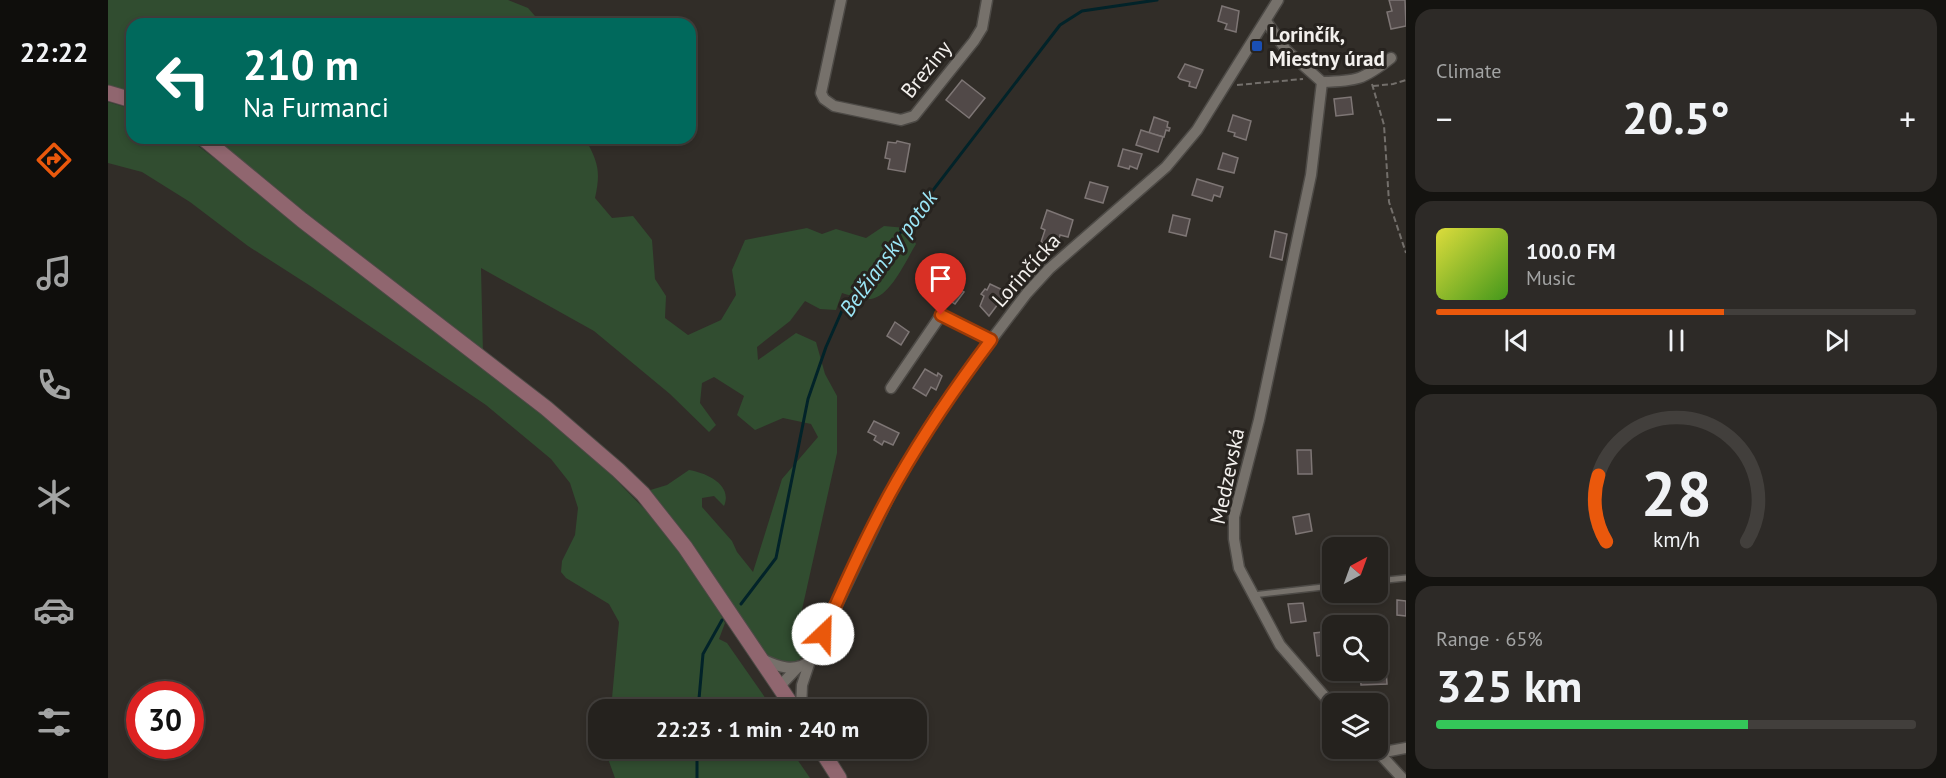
<!DOCTYPE html>
<html lang="en">
<head>
<meta charset="utf-8">
<style>
	:root { --surface:#25221e; --page:#2d2a27; --text:#f1f3f6; --muted:#a3a4a4; --line:#423f3c; --accent:#ea580c }
	body { margin:0; font-family:"PT Sans",sans-serif; background:var(--page); color:var(--text); height:100vh; display:flex; flex-direction:column; font-size:22px; white-space:nowrap }
	* { box-sizing:border-box; margin:0 }
	p { font-size:20px; color:var(--muted) }
	.icon { flex:none; width:33px; height:33px; fill:none; stroke:currentColor; stroke-width:2; stroke-linecap:round; stroke-linejoin:round }
	.map { position:relative; flex:1; overflow:hidden }
	.drawer { display:flex; flex-direction:column; gap:9px; padding:9px; background:#141310; width:540px }
	.drawer>* { flex:none }
	.hud { position:absolute; left:18px; top:18px; width:570px; height:126px; border-radius:18px; box-shadow:0 3px 9px #0003,0 0 0 2px var(--line); background:#00695c; color:#fff; overflow:hidden }
	.needle { width:39px; rotate:41deg }
	.buttons { position:absolute; left:1214px; top:537px; display:grid; gap:12px }
	.buttons a { display:grid; place-items:center; width:66px; height:66px; border-radius:12px; background:var(--surface); box-shadow:0 3px 9px #0003,0 0 0 2px var(--line); font-size:30px }
	.speed { position:absolute; left:18px; top:681px; display:flex; gap:12px; font-size:30px; font-weight:700; text-align:center }
	.speed>* { display:grid; place-content:center; width:78px; height:78px; border-radius:50%; background:var(--surface); box-shadow:0 3px 9px #0003,0 0 0 2px var(--line); line-height:1 }
	.speed .limit { border:9px solid #d22; background:#fff; color:#111 }
	.pin { position:absolute; display:grid; place-items:center; width:51px; height:51px; color:#fff; margin:-62px -26px; border-radius:50% 50% 50% 0; rotate:-45deg; box-shadow:0 0 6px #0007 }
	.pin .icon { rotate:45deg }
	.me { position:absolute; width:66px; margin:-33px; rotate:24deg; stroke-linejoin:round; filter:drop-shadow(0 0 4px #0008) }
	.turn { display:flex; align-items:center; gap:21px; height:126px; padding:0 18px; font-size:27px }
	.turn .icon { width:78px; height:78px; stroke-width:2.5 }
	.turn b { display:block; font-size:42px; line-height:51px }
	.big { font-size:45px; font-weight:700; line-height:1.1 }
	.drawer .widget { flex:1; display:flex; flex-direction:column; justify-content:center; gap:9px; min-width:0; padding:0 21px; border-radius:18px; background:var(--page) }
	.drawer .dial { align-items:center; gap:0 }
	.dial svg { height:156px; overflow:visible; fill:none; stroke:var(--line); stroke-width:7; stroke-linecap:round; text-anchor:middle }
	.dial text { fill:var(--text); stroke:none }
	.song { display:flex; align-items:center; gap:18px }
	.cover { width:72px; height:72px; border-radius:9px; background:linear-gradient(135deg,hsl(60 70% 55%),hsl(100 70% 35%)) }
	.played { height:6px; border-radius:3px; background:linear-gradient(90deg,var(--accent) 60%,var(--line) 60%) }
	.keys { display:flex; justify-content:space-around; direction:ltr }
	.heat { display:flex; justify-content:space-between; align-items:center; font-size:33px; direction:ltr }
	.charge { height:9px; border-radius:4px; background:linear-gradient(90deg,#34c759 65%,var(--line) 0) }
	.trip { position:absolute; left:480px; top:699px; width:339px; height:60px; border-radius:18px; background:var(--surface); box-shadow:0 3px 9px #0003,0 0 0 2px var(--line); font-weight:700; line-height:60px; text-align:center }
	main { display:flex; flex:1; min-height:0 }
	.tabs { display:flex; flex-direction:column; width:108px; justify-content:space-around; align-items:center; background:#0f0e0c; color:var(--muted) }
	.tabs .icon { width:42px; height:42px }
	.tabs .current { color:var(--accent) }
	.tabs b { font-size:27px; color:var(--text) }
	.map>svg:first-child { display:block }
	.green { fill:#314d30 }
	.lines { fill:none; stroke-linecap:round; stroke-linejoin:round }
	.stream { stroke:#022329; stroke-width:3 }
	.building { fill:#514948; stroke:#7e7675; stroke-width:1.5 }
	.lane-casing { stroke:#4d4a46; stroke-width:8 }
	.street-casing { stroke:#4d4a46; stroke-width:13 }
	.secondary-casing { stroke:#4d4a46; stroke-width:17 }
	.path { stroke:#736f6b; stroke-width:2; stroke-dasharray:6 3; stroke-linecap:butt }
	.lane { stroke:#76716b; stroke-width:5 }
	.street { stroke:#76716b; stroke-width:10 }
	.secondary { stroke:#90666f; stroke-width:15 }
	.route-casing { stroke:#983908; stroke-width:15 }
	.route { stroke:#ea580c; stroke-width:10 }
	.transit-dot { fill:#1a4fb4; stroke:#27231f; stroke-width:2 }
	.labels { text-anchor:middle; dominant-baseline:central; stroke-width:6; stroke-linejoin:round; paint-order:stroke }
	.poi-label { font-size:21px; font-weight:bold; fill:#f3f0ed; stroke:#27231f; text-anchor:start }
	.street-label { font-size:21px; fill:#f3f0ed; stroke:#27231f }
	.water-label { font-size:22px; font-style:italic; fill:#9ce7f8; stroke:#27231f }
</style>
</head>
<body>
<main>
<nav class="tabs">
<b>22:22</b>
<svg class="icon current" aria-label="directions" viewBox="0 0 24 24"><path d="M12 3l9 9-9 9-9-9zM9 14v-3h6M13 9l2 2-2 2"/></svg>
<svg class="icon" aria-label="music" viewBox="0 0 24 24"><path d="M9 18V5l10-2v13"/><circle cx="6" cy="18" r="3"/><circle cx="16" cy="16" r="3"/></svg>
<svg class="icon" aria-label="phone" viewBox="0 0 24 24"><path d="M5 4h4l2 5-3 2q2 4 5 5l2-3 5 2v4C11 20 4 13 5 4z"/></svg>
<svg class="icon" aria-label="climate" viewBox="0 0 24 24"><path d="M12 3v18M4 7l16 10M4 17L20 7"/></svg>
<svg class="icon" aria-label="car" viewBox="0 0 24 24"><path d="M5 17H2v-5l4-1 3-4h7l3 4 3 1v5h-3M9 17h6M6 11h13"/><circle cx="7" cy="17" r="2"/><circle cx="17" cy="17" r="2"/></svg>
<svg class="icon" aria-label="filters" viewBox="0 0 24 24"><path d="M4 7h16M4 17h16"/><circle cx="9" cy="7" r="2"/><circle cx="15" cy="17" r="2"/></svg>
</nav>
<div class="map">
<svg width="1298" height="778" viewBox="0 0 1298 778">
	<rect width="100%" height="100%" fill="#312d28"/>
	<g class="green">
		<path d="M 0,0 L 400,0 L 420,8 L 434,24 L 24,24 L 24,94 L 0,89 Z"/>
		<path d="M 0,102 L 24,109 L 24,138 L 80,138 L 376,367 L 479,450 L 549,522 L 599,589 L 617,623 L 611,639 L 619,643 L 665,709 L 503,709 L 511,622 L 501,604 L 458,578 L 453,572 L 454,561 L 467,535 L 470,508 L 462,483 L 443,459 L 378,405 L 204,287 L 140,246 L 82,202 L 34,172 L 0,163 Z"/>
		<path d="M 101,138 L 477,138 C 490,163 493,170 487,198 L 504,218 L 525,216 L 544,240 L 547,279 L 558,296 L 557,318 L 580,335 L 613,320 L 628,295 L 624,270 L 637,240 L 699,228 L 714,234 L 728,229 L 758,238 L 776,226 L 798,228 L 808,244 C 798,260 783,296 763,299 C 754,300 743,296 734,293 L 728,310 L 712,309 L 697,301 L 682,321 L 649,347 L 650,360 L 688,333 L 708,342 L 717,374 L 729,396 L 729,453 L 691,623 L 695,656 L 687,664 L 668,662 L 657,655 L 539,491 L 559,485 L 581,470 C 599,473 625,485 616,506 L 606,496 L 594,498 L 594,507 L 624,541 L 629,552 L 645,572 L 674,479 L 710,437 L 703,424 L 675,418 L 647,430 L 629,415 L 636,396 L 606,377 L 594,383 L 592,403 L 608,425 L 601,432 L 562,394 L 486,331 L 373,268 L 375,354 Z"/>
		<path d="M 500,748 L 682,749 L 702,778 L 507,778 L 499,756 Z"/>
	</g>
	<g class="lines">
		<g class="stream">
			<path d="M 633,604 L 668,558 L 700,399 L 718,347 L 736,306 L 952,25 L 974,11 L 1049,0"/>
			<path d="M 590,710 L 595,654 L 614,620"/>
			<path d="M 589,778 L 589,748"/>
		</g>
	</g>
	<g class="building">
		<path d="M 1281,0 L 1297,0 L 1298,26 L 1283,29 L 1279,12 L 1284,11 Z"/>
		<path d="M 1114,6 L 1131,11 L 1128,32 L 1117,29 L 1119,24 L 1110,21 Z"/>
		<path d="M 1077,64 L 1095,70 L 1088,88 L 1081,86 L 1082,82 L 1072,79 L 1070,77 Z"/>
		<path d="M 854,80 L 877,98 L 861,118 L 838,100 Z"/>
		<path d="M 1243,97 L 1245,114 L 1228,116 L 1226,99 Z"/>
		<path d="M 1125,115 L 1143,121 L 1138,140 L 1126,136 L 1127,133 L 1120,131 Z"/>
		<path d="M 1046,117 L 1060,122 L 1059,127 L 1062,128 L 1061,131 L 1058,130 L 1056,137 L 1041,133 Z"/>
		<path d="M 1033,130 L 1055,137 L 1050,152 L 1028,145 Z"/>
		<path d="M 789,141 L 802,144 L 797,172 L 780,169 L 782,159 L 777,158 L 780,142 L 788,143 Z"/>
		<path d="M 1015,149 L 1034,154 L 1029,169 L 1022,166 L 1021,169 L 1010,166 Z"/>
		<path d="M 1115,153 L 1130,158 L 1126,173 L 1110,169 Z"/>
		<path d="M 1089,179 L 1115,187 L 1112,197 L 1106,195 L 1104,201 L 1084,195 Z"/>
		<path d="M 982,182 L 1000,187 L 995,203 L 977,198 Z"/>
		<path d="M 939,210 L 965,220 L 960,237 L 952,235 L 951,239 L 948,238 L 945,246 L 933,242 L 937,230 L 933,228 Z"/>
		<path d="M 1065,215 L 1082,219 L 1078,236 L 1061,232 Z"/>
		<path d="M 1167,231 L 1179,234 L 1174,260 L 1162,257 Z"/>
		<path d="M 846,268 L 855,276 L 847,286 L 856,292 L 847,304 L 838,298 L 843,292 L 834,285 L 836,281 L 834,280 L 840,271 L 843,273 Z"/>
		<path d="M 882,284 L 899,292 L 881,316 L 872,306 L 876,296 L 873,294 L 877,289 L 879,290 Z"/>
		<path d="M 787,322 L 801,332 L 793,345 L 779,336 Z"/>
		<path d="M 817,369 L 829,376 L 830,373 L 834,376 L 828,390 L 823,387 L 818,396 L 805,388 Z"/>
		<path d="M 766,421 L 791,433 L 785,445 L 776,441 L 774,445 L 766,440 L 768,436 L 760,432 Z"/>
		<path d="M 1189,450 L 1203,450 L 1204,474 L 1190,474 Z"/>
		<path d="M 1201,514 L 1204,531 L 1188,534 L 1185,517 Z"/>
		<path d="M 1289,600 L 1298,601 L 1298,616 L 1289,615 Z"/>
		<path d="M 1195,603 L 1198,621 L 1183,623 L 1180,604 Z"/>
		<path d="M 1224,631 L 1224,654 L 1209,656 L 1206,633 Z"/>
		<path d="M 1269,669 L 1278,669 L 1279,684 L 1253,685 L 1252,670 Z"/>
	</g>
	<g class="lines">
		<g class="lane-casing">
			<g id="lane">
				<path d="M 1269,581 L 1298,578"/>
				<path d="M 1145,595 L 1224,586"/>
			</g>
		</g>
		<g class="street-casing">
			<g id="street">
				<path d="M 733,0 L 713,93 L 716,99 L 726,106 L 793,120 L 806,116 L 866,41 L 874,28 L 879,0"/>
				<path d="M 1158,21 L 1178,50 L 1214,82 C 1249,81 1255,80 1283,58"/>
				<path d="M 1214,82 L 1203,175 L 1151,420 L 1126,517 L 1126,539 L 1131,568 L 1172,645 L 1224,705"/>
				<path d="M 783,388 L 833,315 L 883,340"/>
				<path d="M 654,659 C 670,667 687,673 702,661"/>
				<path d="M 671,687 L 690,667"/>
				<path d="M 693,710 L 694,685 L 702,661 L 788,482 L 830,413 L 865,364 L 919,293 L 941,269 L 1058,167 L 1089,130 L 1170,0"/>
				<path d="M 1267,748 L 1271,753 L 1298,748"/>
				<path d="M 1271,753 L 1294,778"/>
			</g>
		</g>
		<g class="secondary-casing">
			<g id="secondary">
				<path d="M 0,93 L 24,100"/>
				<path d="M 95,138 L 194,220 L 438,408 L 510,470 L 535,494 L 577,547 L 687,710"/>
				<path d="M 712,748 L 731,778"/>
			</g>
		</g>
		<g class="path">
			<path d="M 1264,84 L 1276,125 L 1281,202 L 1298,253"/>
			<path d="M 1129,85 L 1195,79"/>
			<path d="M 1265,86 L 1285,84 L 1298,80"/>
		</g>
		<use href="#lane" class="lane"/>
		<use href="#street" class="street"/>
		<use href="#secondary" class="secondary"/>
	</g>
	<g class="lines">
		<g class="route-casing">
			<path id="route" d="M 715,634 C 737,583 761,530 789,481 C 817,432 849,385 883,340 L 833,315"/>
		</g>
		<use href="#route" class="route"/>
	</g>
	<rect class="transit-dot" x="1143" y="40" width="12" height="12" rx="3"/>
	<g class="labels">
		<g class="poi-label">
			<text x="1161" y="34">Lorinčík,<tspan x="1161" dy="24">Miestny úrad</tspan></text>
		</g>
		<g class="street-label">
			<text transform="translate(818 69) rotate(-51)">Breziny</text>
			<text transform="translate(918 270) rotate(-48)">Lorinčícka</text>
			<text transform="translate(1119 476) rotate(-78)">Medzevská</text>
		</g>
		<g class="water-label">
			<text transform="translate(780 253) rotate(-54)">Belžiansky potok</text>
		</g>
	</g>
</svg>
<div class="buttons">
<a><svg class="needle" viewBox="-14 -14 28 28"><path d="M0-13l5 13h-10z" fill="#e53935"/><path d="M0 13l5-13h-10z" fill="#a3a4a4"/></svg></a>
<a><svg class="icon" aria-label="search" viewBox="0 0 24 24"><circle cx="10" cy="10" r="6"/><path d="M15 15l6 6"/></svg></a>
<a><svg class="icon" aria-label="layers" viewBox="0 0 24 24"><path d="M12 4l9 5-9 5-9-5zM3 14l9 5 9-5"/></svg></a>
</div>
<div class="speed"><div class="limit">30</div></div>
<div class="pin" style="left:833px;top:315px;background:#d93025"><svg class="icon" aria-label="arrive" viewBox="0 0 24 24"><path d="M6 21V4h12l-3 4 3 4H6"/></svg></div>
<svg class="me" style="left:715px;top:634px" viewBox="-20 -20 40 40"><circle r="19" fill="#fff"/><path d="M0-13L10 11 0 6-10 11z" fill="#ea580c"/></svg>
<div class="trip">22:23 · 1 min · 240 m</div>
<div class="hud">
<div class="turn"><svg class="icon" aria-label="left" viewBox="0 0 24 24"><path d="M17 20v-9H6M10 6l-5 5 5 5"/></svg><div><b>210 m</b>Na Furmanci</div></div>
</div>
</div>
<section class="drawer">
<div class="widget"><p>Climate</p>
<div class="heat"><a>−</a><b class="big">20.5°</b><a>+</a></div>
</div>
<div class="widget">
<div class="song"><i class="cover"></i><div><b>100.0 FM</b><p>Music</p></div></div>
<div class="played"></div>
<div class="keys"><svg class="icon" aria-label="previous" viewBox="0 0 24 24"><path d="M18 5L8 12l10 7zM5 5v14"/></svg><svg class="icon" aria-label="pause" viewBox="0 0 24 24"><path d="M8 5v14M16 5v14"/></svg><svg class="icon" aria-label="next" viewBox="0 0 24 24"><path d="M6 5l10 7-10 7zM19 5v14"/></svg></div>
</div>
<div class="widget dial"><svg viewBox="0 0 100 80">
<path d="M14 69A42 42 0 1 1 86 69"/>
<path d="M14 69A42 42 0 0 1 10 35" stroke="#ea580c"/>
<text x="50" y="56" font-size="32" font-weight="700">28</text>
<text x="50" y="72" font-size="11">km/h</text>
</svg></div>
<div class="widget"><p>Range · 65%</p><b class="big">325 km</b><div class="charge"></div></div>
</section>
</main>
</body>
</html>
